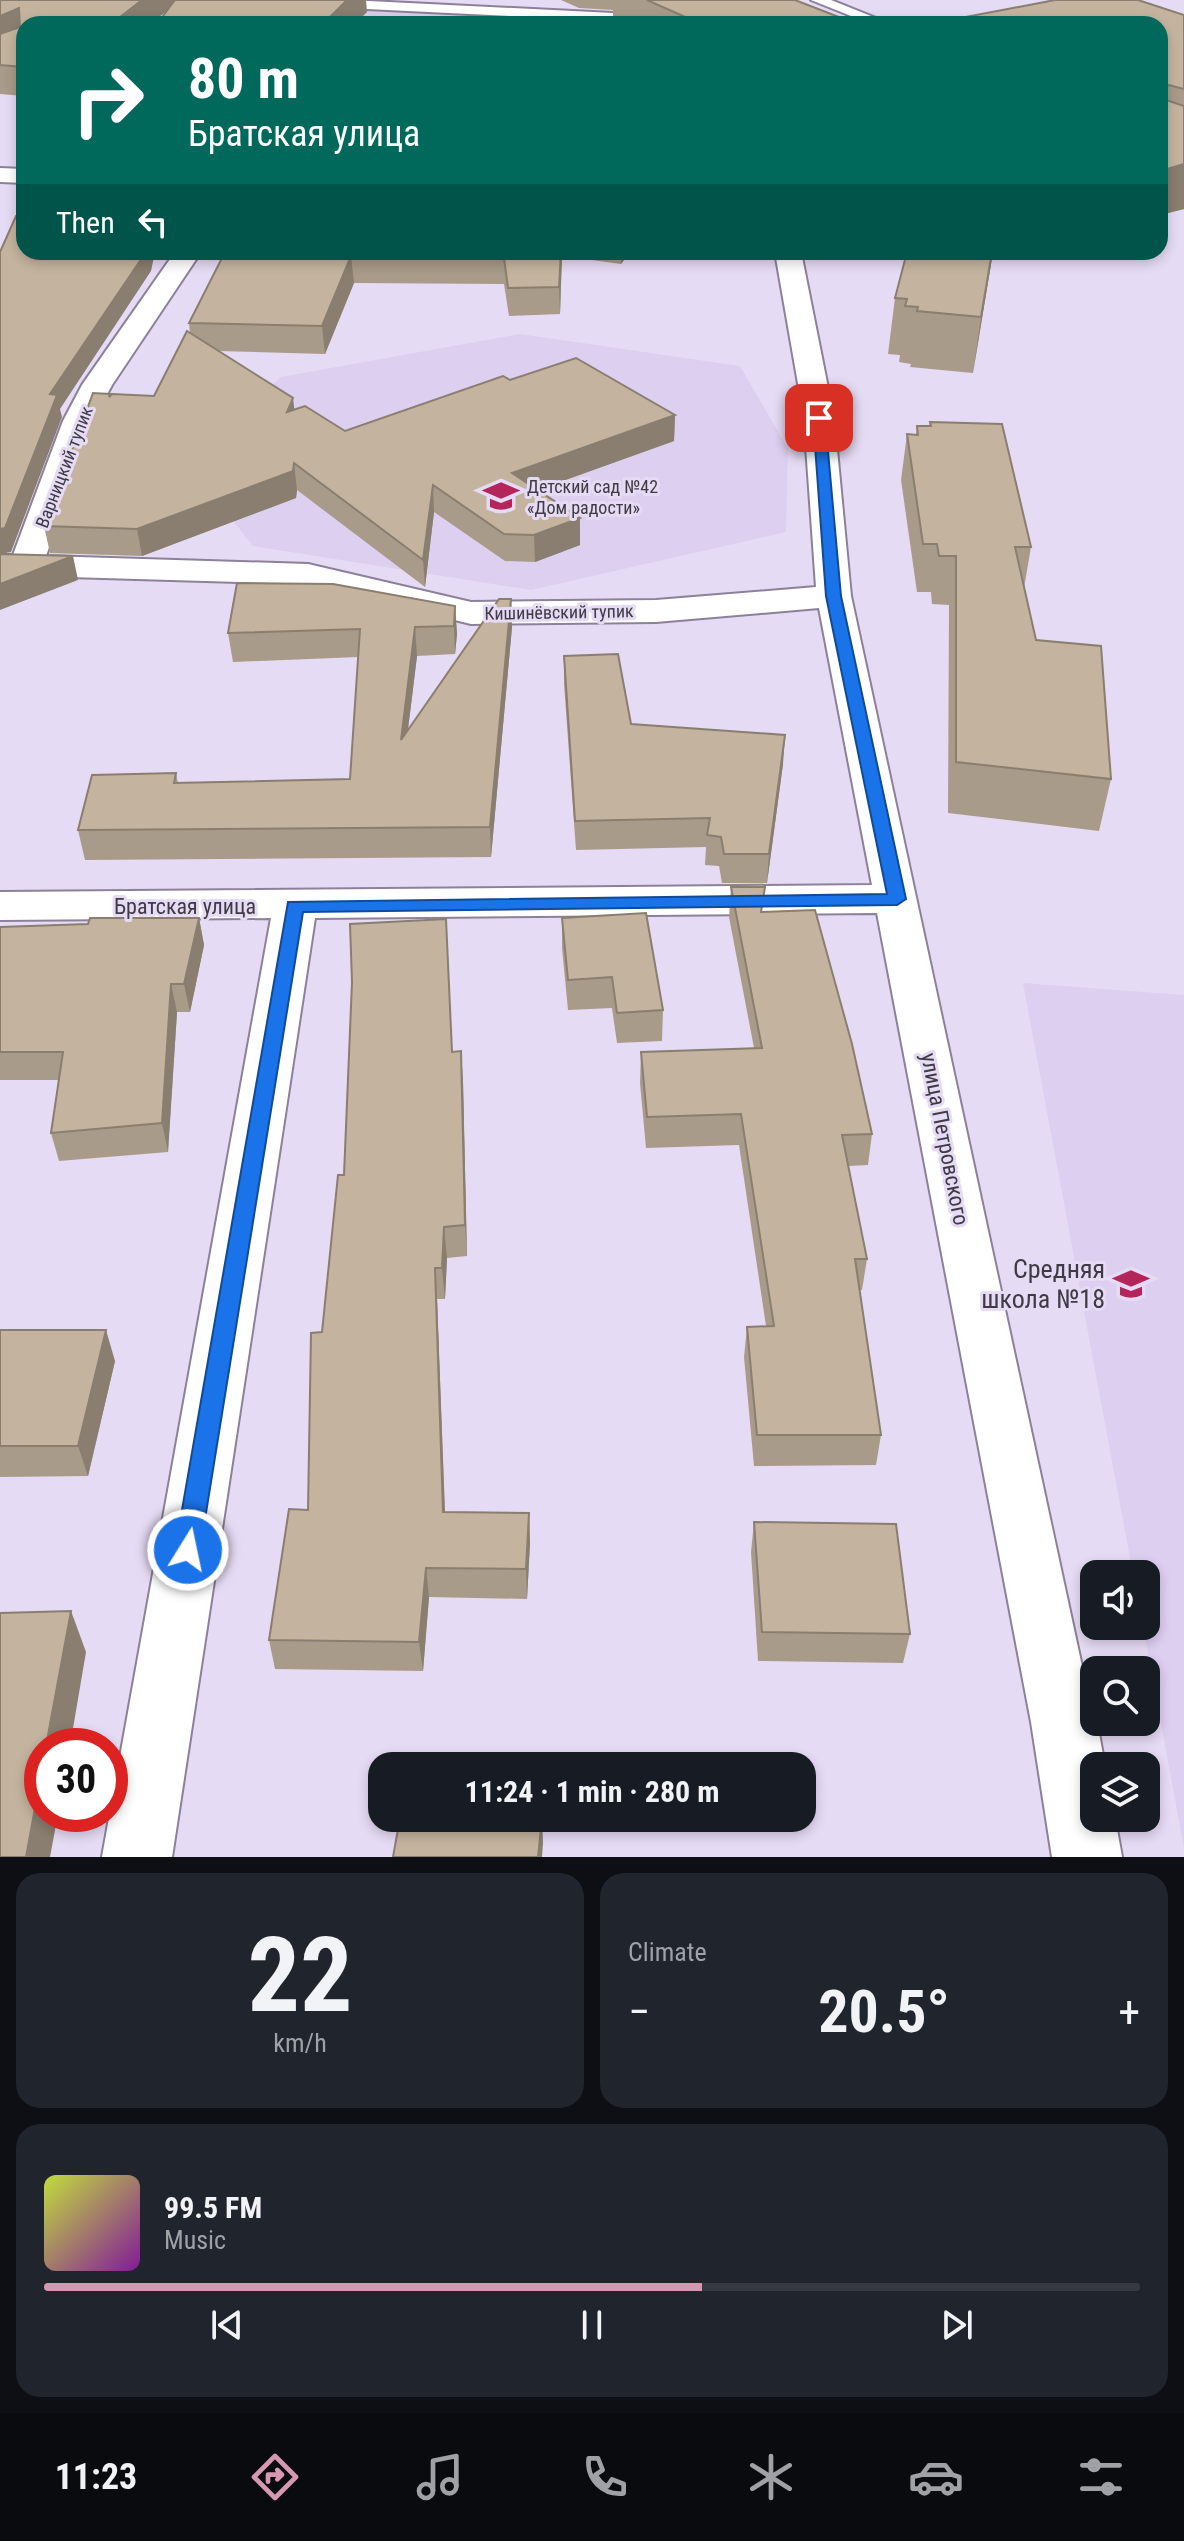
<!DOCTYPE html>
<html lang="en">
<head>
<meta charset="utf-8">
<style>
	:root { --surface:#171b24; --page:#20242c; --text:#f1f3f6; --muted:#9ea1a6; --line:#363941; --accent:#d697b0 }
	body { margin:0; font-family:"Roboto Condensed",sans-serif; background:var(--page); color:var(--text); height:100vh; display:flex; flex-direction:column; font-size:30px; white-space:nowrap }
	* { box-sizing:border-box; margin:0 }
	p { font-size:26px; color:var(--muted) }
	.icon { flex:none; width:44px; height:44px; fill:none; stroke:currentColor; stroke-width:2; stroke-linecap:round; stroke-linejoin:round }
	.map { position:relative; height:1857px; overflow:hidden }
	.panel { display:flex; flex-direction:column; gap:16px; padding:16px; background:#0d0f14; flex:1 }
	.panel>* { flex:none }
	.guide { position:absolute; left:16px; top:16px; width:1152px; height:244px; border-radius:24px; box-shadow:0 4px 12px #0003; background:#00695c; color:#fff; overflow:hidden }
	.tools { position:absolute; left:1080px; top:1560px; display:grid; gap:16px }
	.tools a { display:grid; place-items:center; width:80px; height:80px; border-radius:16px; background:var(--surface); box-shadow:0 4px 12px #0003; font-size:40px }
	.speed { position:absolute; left:24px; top:1728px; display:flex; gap:16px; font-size:40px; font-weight:700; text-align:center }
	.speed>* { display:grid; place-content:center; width:104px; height:104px; border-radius:50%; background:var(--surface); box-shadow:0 4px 12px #0003; line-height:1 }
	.speed .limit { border:12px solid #d22; background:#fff; color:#111 }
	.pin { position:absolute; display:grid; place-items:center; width:68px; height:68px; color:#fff; margin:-34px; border-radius:16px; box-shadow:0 4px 12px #0006 }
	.me { position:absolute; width:88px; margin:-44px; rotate:10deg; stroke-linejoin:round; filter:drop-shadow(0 0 6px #0008) }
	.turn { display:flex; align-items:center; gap:28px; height:168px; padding:0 40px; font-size:36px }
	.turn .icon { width:104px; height:104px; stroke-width:2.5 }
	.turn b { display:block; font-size:56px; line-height:68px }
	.then { display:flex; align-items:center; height:76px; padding:0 40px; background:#0003; gap:16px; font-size:30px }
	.big { font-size:60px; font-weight:700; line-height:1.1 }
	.panel .tile { flex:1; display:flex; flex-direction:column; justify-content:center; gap:12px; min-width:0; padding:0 28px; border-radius:24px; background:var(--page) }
	.panel .dial { align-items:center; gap:0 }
	.dial b { font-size:104px; line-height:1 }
	.song { display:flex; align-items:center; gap:24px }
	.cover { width:96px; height:96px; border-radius:12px; background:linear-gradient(135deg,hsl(70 70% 55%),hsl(290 70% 35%)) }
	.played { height:8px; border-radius:4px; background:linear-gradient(90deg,var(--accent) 60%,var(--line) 60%) }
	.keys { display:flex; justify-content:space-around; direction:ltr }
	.heat { display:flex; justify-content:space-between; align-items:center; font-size:44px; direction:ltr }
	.panel .tiles { flex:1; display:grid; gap:16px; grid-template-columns:1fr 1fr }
	.tile:last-child { grid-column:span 2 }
	.trip { position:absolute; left:368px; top:1752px; width:448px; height:80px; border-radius:24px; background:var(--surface); box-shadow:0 4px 12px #0003; font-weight:700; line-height:80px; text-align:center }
	.tabs { display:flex; height:128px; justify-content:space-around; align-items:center; background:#090b0e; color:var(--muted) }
	.tabs .icon { width:56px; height:56px }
	.tabs .selected { color:var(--accent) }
	.tabs b { font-size:36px; color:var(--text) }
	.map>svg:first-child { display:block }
	.built { fill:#ddcfef }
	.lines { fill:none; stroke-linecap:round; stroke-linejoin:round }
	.service-casing { stroke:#8c8198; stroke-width:4 }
	.minor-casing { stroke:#8c8198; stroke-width:4 }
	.service { fill:#fff; fill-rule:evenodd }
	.minor { fill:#fff; fill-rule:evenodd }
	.wall { fill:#a99b89 }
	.shaded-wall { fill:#897e6f }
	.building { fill:#c4b49f; stroke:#897e6f; stroke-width:2 }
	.route { fill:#1a73e8; stroke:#114b97; stroke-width:2 }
	.labels { text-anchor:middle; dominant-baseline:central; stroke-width:6; stroke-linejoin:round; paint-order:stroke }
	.far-street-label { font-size:18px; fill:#3f3a44; stroke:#e6dbf4 }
	.far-poi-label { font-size:18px; fill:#3f3a44; stroke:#e6dbf4; text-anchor:start }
	.street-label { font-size:22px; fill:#3f3a44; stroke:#e6dbf4 }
	.near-poi-label { font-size:26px; fill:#3f3a44; stroke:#e6dbf4; text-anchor:end }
</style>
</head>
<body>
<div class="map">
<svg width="1184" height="1857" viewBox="0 0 1184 1857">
	<rect width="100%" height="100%" fill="#e6dbf4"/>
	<g class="built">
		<path d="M 249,3 L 584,21 L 588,24 L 222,24 Z"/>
		<path d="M 520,334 L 740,366 L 788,449 L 786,532 L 531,590 L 253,546 L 186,461 L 281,377 Z"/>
		<path d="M 1023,983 L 1184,995 L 1184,1848 L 1143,1626 L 1146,1626 L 1146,1574 L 1133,1574 Z"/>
	</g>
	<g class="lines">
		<g class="service-casing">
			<g id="service">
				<path d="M 257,0 L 348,0 L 613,13 L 700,0 L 735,0 L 728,4 L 613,21 L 264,4 Z"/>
				<path d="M 811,0 L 831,0 L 891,24 L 871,24 Z"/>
			</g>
		</g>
		<g class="minor-casing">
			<g id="minor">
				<path d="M 0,168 L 24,169 L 24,183 L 0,182 Z"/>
				<path d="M 175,252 L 201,252 L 112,385 L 93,421 L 46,556 L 308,564 L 471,602 L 656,600 L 816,587 L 804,418 L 775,252 L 801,252 L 834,418 L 851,596 L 1094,1722 L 1097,1722 L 1105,1766 L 1094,1766 L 1094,1818 L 1115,1818 L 1122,1857 L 1052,1857 L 1031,1722 L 877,913 L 315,918 L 172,1857 L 102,1857 L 271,918 L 0,920 L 0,892 L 872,885 L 819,608 L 656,622 L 471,624 L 308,584 L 0,575 L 0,555 L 13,555 L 63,421 L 82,385 Z"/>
			</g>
		</g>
		<use href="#service" class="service"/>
		<use href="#minor" class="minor"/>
	</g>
	<g class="wall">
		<path d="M 0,0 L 367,12 L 166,11 L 24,24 L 24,96 L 0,94 Z"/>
		<path d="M 561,0 L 795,0 L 857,24 L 613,24 L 613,10 L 579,8 Z"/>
		<path d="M 1184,15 L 1184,209 L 1160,215 L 1160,24 Z"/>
		<path d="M 225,252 L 630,252 L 621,264 L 562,256 L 560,314 L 509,316 L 504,284 L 354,283 L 325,354 L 218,351 L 294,409 L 345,431 L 510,380 L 675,415 L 674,441 L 538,490 L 580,518 L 580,545 L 535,562 L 505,561 L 434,512 L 425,587 L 297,490 L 296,498 L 142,556 L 50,553 L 44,526 L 111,396 L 154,396 L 190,334 L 189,323 Z"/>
		<path d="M 993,252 L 973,373 L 910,367 L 911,364 L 899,362 L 900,355 L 888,354 L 895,298 Z"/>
		<path d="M 930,422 L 1031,547 L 1024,588 L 1036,640 L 1111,779 L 1099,831 L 948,813 L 949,605 L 932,604 L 931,592 L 917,592 L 901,480 L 907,434 L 916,434 L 917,426 L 929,426 Z"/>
		<path d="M 511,599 L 512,627 L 491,857 L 85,860 L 78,830 L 176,773 L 178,783 L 350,779 L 358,657 L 233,662 L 228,633 L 455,606 L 457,634 L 455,654 L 417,656 L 408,730 Z"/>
		<path d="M 564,656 L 631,724 L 783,764 L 767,883 L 722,883 L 719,866 L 705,865 L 706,847 L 576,850 L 564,684 Z"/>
		<path d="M 731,887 L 763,912 L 872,1134 L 868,1165 L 848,1166 L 867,1259 L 862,1290 L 860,1290 L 881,1435 L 876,1465 L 754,1466 L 744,1357 L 747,1327 L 766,1326 L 739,1145 L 646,1148 L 640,1083 L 641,1052 L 754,1048 L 729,917 Z"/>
		<path d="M 199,918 L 204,945 L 190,1012 L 177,1012 L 168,1152 L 59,1161 L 51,1133 L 59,1080 L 0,1080 L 0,927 L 88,924 Z"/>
		<path d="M 562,918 L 663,1010 L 662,1041 L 617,1043 L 612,1008 L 568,1010 L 562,948 Z"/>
		<path d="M 453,1052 L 463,1082 L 467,1256 L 447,1258 L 445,1299 L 437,1299 L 445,1512 L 529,1513 L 530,1543 L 527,1599 L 429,1597 L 423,1671 L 275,1669 L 269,1640 L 308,1510 L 322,1332 Z"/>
		<path d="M 0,1330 L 115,1361 L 88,1476 L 0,1477 Z"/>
		<path d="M 754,1522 L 910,1634 L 903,1663 L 758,1661 L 751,1552 Z"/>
	</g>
	<g class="shaded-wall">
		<path d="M 142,0 L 181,0 L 150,24 L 111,24 Z"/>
		<path d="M 347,0 L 366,0 L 367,12 L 355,24 L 323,24 Z"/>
		<path d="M 19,8 L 24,32 L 0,47 L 0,16 Z"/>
		<path d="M 1184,164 L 1184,209 L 1160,215 L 1160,171 Z"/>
		<path d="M 146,252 L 155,252 L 151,271 L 60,409 L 62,417 L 11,552 L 0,554 L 0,529 L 50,394 Z"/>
		<path d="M 561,252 L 562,252 L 560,314 L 559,287 Z"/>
		<path d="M 621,252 L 630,252 L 621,264 Z"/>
		<path d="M 992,252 L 993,252 L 973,373 L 981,317 Z"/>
		<path d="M 351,256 L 354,283 L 325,354 L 322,326 Z"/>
		<path d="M 293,398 L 296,423 L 287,412 Z"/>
		<path d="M 675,415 L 674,441 L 512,499 L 512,473 Z"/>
		<path d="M 294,463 L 297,490 L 296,498 L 142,556 L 137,529 Z"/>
		<path d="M 433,485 L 434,512 L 425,587 L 423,560 Z"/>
		<path d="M 580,518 L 580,545 L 535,562 L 534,535 Z"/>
		<path d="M 73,556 L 78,580 L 0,610 L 0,584 Z"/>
		<path d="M 511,599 L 512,627 L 491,857 L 490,827 Z"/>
		<path d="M 455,606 L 457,634 L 455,654 L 454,626 Z"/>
		<path d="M 415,627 L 417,656 L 403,769 L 401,740 Z"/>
		<path d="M 785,735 L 783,764 L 767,883 L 769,854 Z"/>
		<path d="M 199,918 L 204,945 L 190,1012 L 184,984 Z"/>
		<path d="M 171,984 L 177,1012 L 168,1152 L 162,1123 Z"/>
		<path d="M 461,1051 L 463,1082 L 467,1256 L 465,1225 Z"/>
		<path d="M 444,1227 L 447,1258 L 445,1299 L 442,1268 Z"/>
		<path d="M 435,1268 L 437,1299 L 446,1542 L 443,1512 Z"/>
		<path d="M 106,1330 L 115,1361 L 88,1476 L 78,1446 Z"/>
		<path d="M 529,1513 L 530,1543 L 527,1599 L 526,1569 Z"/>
		<path d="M 426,1568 L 429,1597 L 423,1671 L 419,1642 Z"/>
		<path d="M 71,1611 L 86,1652 L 70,1746 L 46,1746 Z"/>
		<path d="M 42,1770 L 42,1814 L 58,1814 L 50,1857 L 26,1857 Z"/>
		<path d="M 542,1818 L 543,1843 L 542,1857 L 538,1857 Z"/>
	</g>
	<g class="building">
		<path d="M 0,0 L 142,0 L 111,24 L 24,24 L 24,67 L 0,65 L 0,34 L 20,27 L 19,8 L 0,16 Z"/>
		<path d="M 175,0 L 347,0 L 323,24 L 157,24 Z"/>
		<path d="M 647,0 L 795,0 L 857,24 L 701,24 Z"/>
		<path d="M 1055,0 L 1138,0 L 1184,15 L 1184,89 L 1169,85 L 1165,87 L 1166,100 L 1184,106 L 1184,164 L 1160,171 L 1160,24 L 929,24 Z"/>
		<path d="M 24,212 L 24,252 L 146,252 L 50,394 L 57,395 L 5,528 L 0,529 L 0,252 L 16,216 Z"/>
		<path d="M 225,252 L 561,252 L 559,287 L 508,288 L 504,258 L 351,256 L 322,326 L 189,323 Z"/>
		<path d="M 907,252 L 992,252 L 981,317 L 917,311 L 918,307 L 905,306 L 907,299 L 895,298 Z"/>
		<path d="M 187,331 L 293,398 L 287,412 L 305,406 L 345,431 L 503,376 L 510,380 L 576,358 L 675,415 L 512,473 L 580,518 L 534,535 L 504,534 L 433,485 L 423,560 L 294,463 L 293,471 L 137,529 L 44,526 L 93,393 L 110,394 L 109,397 L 112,394 L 154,396 Z"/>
		<path d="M 930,422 L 1002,424 L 1031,547 L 1015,547 L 1036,640 L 1101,646 L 1111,779 L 956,762 L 956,556 L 939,556 L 937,544 L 923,544 L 907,434 L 918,435 L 917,426 L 931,426 Z"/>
		<path d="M 0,554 L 73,556 L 0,584 Z"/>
		<path d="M 237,583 L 333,584 L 455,606 L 454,626 L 415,627 L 401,740 L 499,599 L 511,599 L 490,827 L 78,830 L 92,775 L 176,773 L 174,783 L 350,779 L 360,629 L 228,633 Z"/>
		<path d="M 618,654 L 631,724 L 785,735 L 769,854 L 724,854 L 721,837 L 707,835 L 710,818 L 575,821 L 564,656 Z"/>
		<path d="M 731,887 L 765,887 L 761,912 L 815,910 L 852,1044 L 872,1134 L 842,1135 L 867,1259 L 855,1259 L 881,1435 L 757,1435 L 747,1327 L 774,1326 L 741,1114 L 647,1117 L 641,1052 L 762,1048 Z"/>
		<path d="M 646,913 L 663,1010 L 617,1013 L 612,977 L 568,980 L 562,918 Z"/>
		<path d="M 90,918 L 199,918 L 184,984 L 171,984 L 162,1123 L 51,1133 L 63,1052 L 0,1052 L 0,927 L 88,924 Z"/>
		<path d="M 446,919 L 452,1052 L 461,1051 L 465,1225 L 444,1227 L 442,1268 L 435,1268 L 443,1512 L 529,1513 L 526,1569 L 426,1568 L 419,1642 L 269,1640 L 289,1509 L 308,1510 L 311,1333 L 322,1332 L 338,1175 L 344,1175 L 352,982 L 350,924 Z"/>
		<path d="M 0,1330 L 106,1330 L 78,1446 L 0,1446 Z"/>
		<path d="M 754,1522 L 896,1524 L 910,1634 L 762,1632 Z"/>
		<path d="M 71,1611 L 46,1746 L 42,1746 L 42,1770 L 26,1857 L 0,1857 L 0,1613 Z"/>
		<path d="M 400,1818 L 542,1818 L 538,1857 L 393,1857 Z"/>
	</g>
	<path class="route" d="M 819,415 L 825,418 L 841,596 L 906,899 L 897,905 L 303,912 L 200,1550 L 197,1559 L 188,1562 L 179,1559 L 175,1550 L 288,902 L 887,894 L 826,596 L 813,418 Z"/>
	<defs>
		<g id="school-bare" transform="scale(2.76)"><path d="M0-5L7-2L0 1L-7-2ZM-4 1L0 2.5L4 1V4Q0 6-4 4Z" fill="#b4265b" stroke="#e6dbf4" stroke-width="2.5" paint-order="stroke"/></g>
	</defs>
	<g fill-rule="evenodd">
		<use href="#school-bare" x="501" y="496"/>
		<use href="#school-bare" x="1131" y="1284"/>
	</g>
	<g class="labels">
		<g class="far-street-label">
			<text transform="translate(64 467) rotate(-69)">Варницкий тупик</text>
			<text transform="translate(559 612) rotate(-1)">Кишинёвский тупик</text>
		</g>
		<g class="far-poi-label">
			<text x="527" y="486">Детский сад №42<tspan x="527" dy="21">«Дом радости»</tspan></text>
		</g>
		<g class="street-label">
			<text x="185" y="906">Братская улица</text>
			<text transform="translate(945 1139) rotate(79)">улица Петровского</text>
		</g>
		<g class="near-poi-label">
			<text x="1105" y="1269">Средняя<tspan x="1105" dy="30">школа №18</tspan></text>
		</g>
	</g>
</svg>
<div class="tools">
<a><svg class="icon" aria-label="sound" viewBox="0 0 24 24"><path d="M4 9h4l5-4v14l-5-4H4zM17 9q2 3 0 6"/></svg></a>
<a><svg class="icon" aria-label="search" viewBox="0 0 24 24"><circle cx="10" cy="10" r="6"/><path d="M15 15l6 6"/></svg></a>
<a><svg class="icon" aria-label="layers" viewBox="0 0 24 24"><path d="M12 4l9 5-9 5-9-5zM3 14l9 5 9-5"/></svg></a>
</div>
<div class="speed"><div class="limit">30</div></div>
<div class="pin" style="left:819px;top:418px;background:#d93025"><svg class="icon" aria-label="arrive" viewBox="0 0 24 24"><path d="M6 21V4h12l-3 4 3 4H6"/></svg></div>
<svg class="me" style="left:188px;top:1550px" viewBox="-20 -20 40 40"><circle r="17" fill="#1a73e8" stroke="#fff" stroke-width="3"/><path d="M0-11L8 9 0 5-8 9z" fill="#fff"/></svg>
<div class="trip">11:24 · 1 min · 280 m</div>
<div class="guide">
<div class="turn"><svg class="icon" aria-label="right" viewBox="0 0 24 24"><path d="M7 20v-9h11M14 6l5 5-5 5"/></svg><div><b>80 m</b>Братская улица</div></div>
<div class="then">Then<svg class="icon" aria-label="left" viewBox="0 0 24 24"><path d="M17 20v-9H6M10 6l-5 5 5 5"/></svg></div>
</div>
</div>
<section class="panel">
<div class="tiles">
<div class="tile dial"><b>22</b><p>km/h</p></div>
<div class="tile"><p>Climate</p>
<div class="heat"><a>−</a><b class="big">20.5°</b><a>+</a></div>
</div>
<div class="tile">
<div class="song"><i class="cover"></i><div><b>99.5 FM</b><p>Music</p></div></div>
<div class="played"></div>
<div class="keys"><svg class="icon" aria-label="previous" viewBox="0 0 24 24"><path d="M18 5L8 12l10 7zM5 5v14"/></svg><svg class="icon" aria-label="pause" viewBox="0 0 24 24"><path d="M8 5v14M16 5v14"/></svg><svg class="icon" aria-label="next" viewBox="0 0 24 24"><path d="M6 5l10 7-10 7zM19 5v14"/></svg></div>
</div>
</div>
</section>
<nav class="tabs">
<b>11:23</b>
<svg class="icon selected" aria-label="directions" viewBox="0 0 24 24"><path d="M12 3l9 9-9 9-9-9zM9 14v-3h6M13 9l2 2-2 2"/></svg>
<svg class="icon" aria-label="music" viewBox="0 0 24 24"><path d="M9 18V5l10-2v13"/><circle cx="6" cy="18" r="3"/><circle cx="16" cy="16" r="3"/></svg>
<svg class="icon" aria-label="phone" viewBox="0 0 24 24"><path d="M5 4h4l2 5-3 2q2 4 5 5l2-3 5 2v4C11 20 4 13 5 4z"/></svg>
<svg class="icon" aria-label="climate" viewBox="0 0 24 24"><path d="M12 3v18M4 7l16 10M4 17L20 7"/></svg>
<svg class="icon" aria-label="car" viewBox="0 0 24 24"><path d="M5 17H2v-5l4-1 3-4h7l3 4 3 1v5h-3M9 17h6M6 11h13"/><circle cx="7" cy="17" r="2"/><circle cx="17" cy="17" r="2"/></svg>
<svg class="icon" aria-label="filters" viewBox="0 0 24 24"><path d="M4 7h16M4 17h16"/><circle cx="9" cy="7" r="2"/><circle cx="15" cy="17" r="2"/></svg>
</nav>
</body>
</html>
